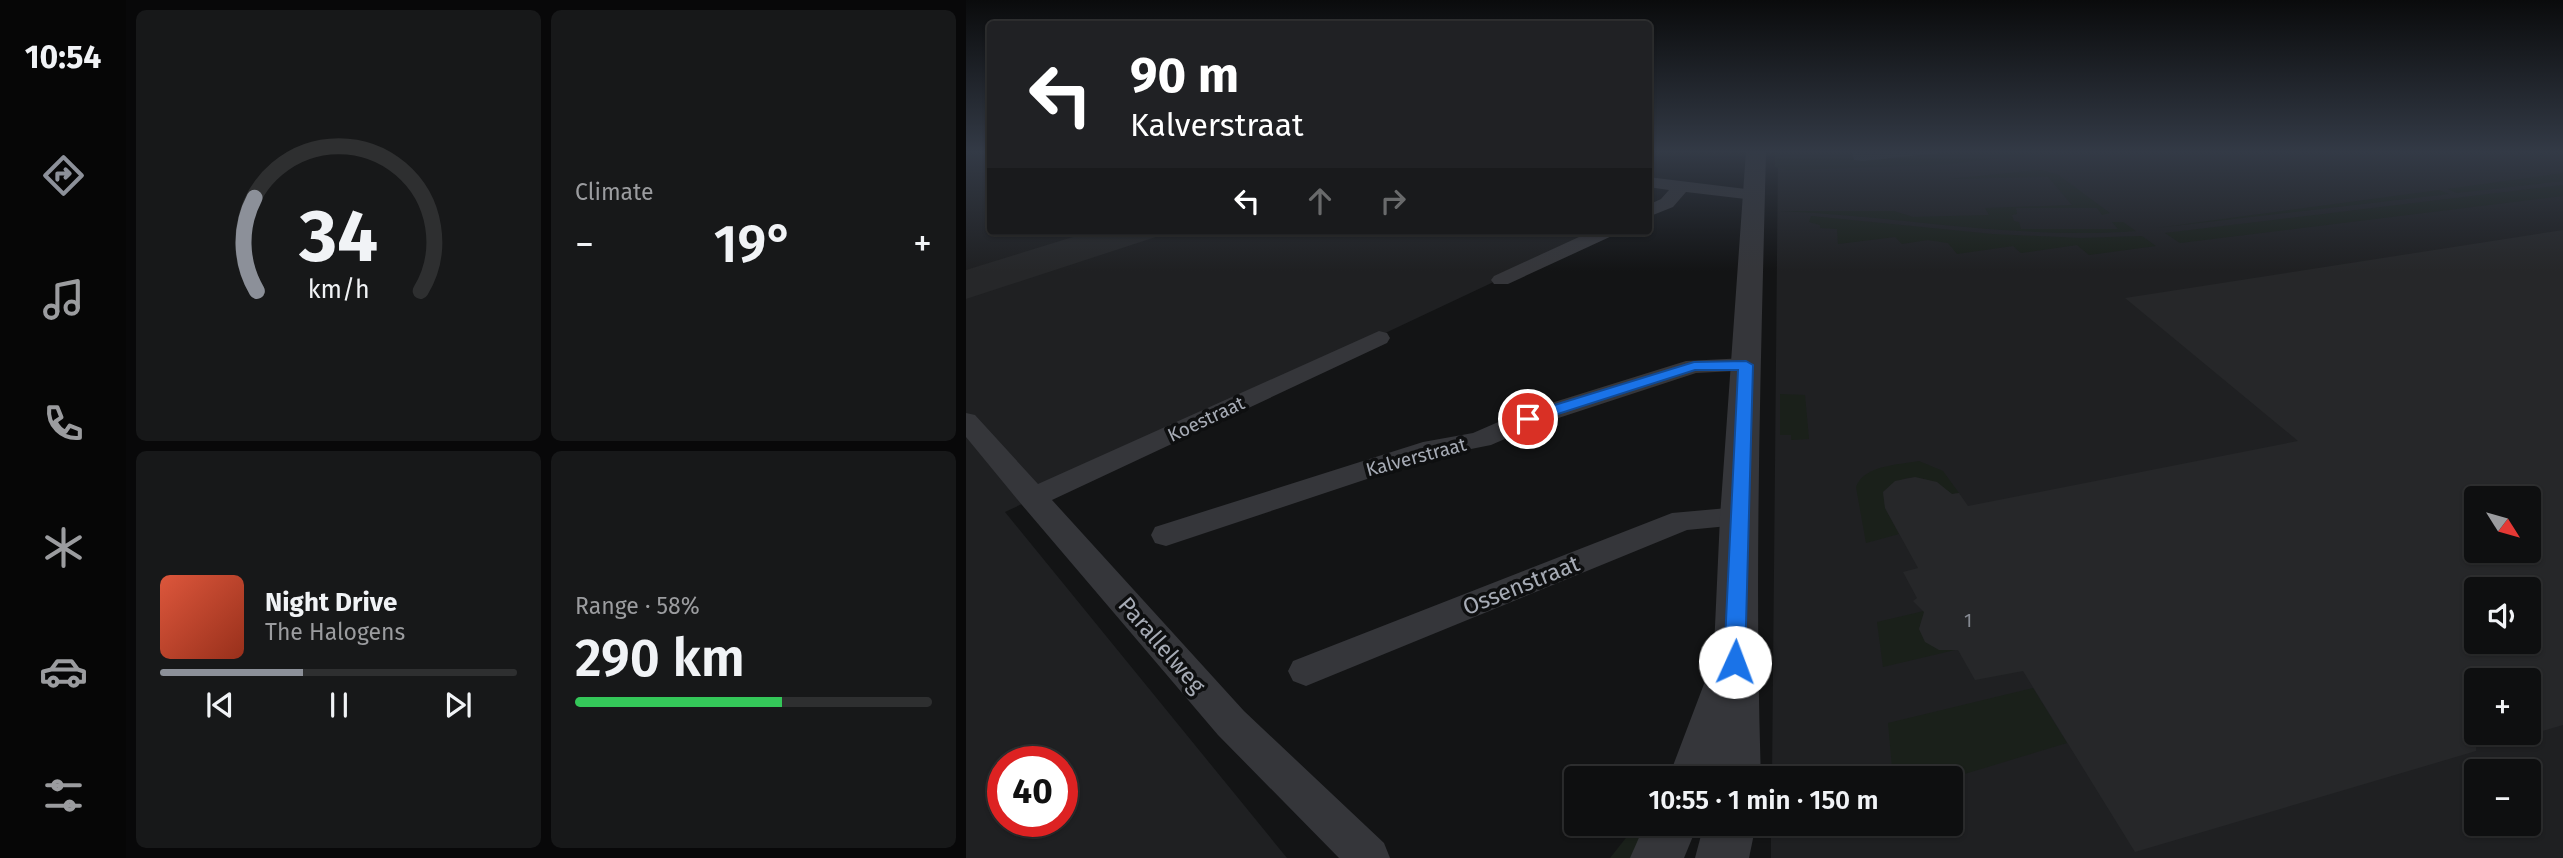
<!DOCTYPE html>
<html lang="en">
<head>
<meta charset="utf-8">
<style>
	:root { --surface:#0e0f10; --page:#171819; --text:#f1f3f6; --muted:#9b9c9f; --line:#2e2f30; --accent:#8c9099 }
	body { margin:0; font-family:"Fira Sans",sans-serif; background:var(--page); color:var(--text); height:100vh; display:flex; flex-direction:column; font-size:26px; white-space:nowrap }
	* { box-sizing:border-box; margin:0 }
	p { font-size:23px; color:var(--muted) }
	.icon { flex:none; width:38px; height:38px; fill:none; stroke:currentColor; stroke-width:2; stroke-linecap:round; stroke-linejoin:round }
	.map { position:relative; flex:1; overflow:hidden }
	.drawer { display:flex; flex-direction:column; gap:10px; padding:10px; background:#080809; width:840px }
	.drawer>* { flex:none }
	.top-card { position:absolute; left:21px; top:21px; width:665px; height:214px; border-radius:7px; box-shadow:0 2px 5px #0004,0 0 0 2px var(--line); background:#202124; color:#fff; overflow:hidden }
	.needle { width:46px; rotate:127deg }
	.buttons { position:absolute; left:1498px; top:486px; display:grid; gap:14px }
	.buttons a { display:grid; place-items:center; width:77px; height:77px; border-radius:7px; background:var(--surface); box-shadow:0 2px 5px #0004,0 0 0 2px var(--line); font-size:35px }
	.speed { position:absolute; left:21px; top:746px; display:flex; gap:14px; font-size:35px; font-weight:700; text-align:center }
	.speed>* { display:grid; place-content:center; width:91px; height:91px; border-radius:50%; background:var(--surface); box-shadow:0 2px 5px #0004,0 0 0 2px var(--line); line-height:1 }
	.speed .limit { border:10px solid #d22; background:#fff; color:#111 }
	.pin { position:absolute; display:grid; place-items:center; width:60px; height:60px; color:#fff; margin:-30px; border:4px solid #fff; border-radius:50%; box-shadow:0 2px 7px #0007 }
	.me { position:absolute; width:77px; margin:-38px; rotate:2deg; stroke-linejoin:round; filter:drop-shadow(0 0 5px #0008) }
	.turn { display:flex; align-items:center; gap:24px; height:147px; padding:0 28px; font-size:32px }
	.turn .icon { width:91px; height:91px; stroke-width:2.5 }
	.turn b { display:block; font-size:49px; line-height:60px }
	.lanes { display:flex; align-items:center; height:66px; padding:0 28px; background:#0003; justify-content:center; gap:35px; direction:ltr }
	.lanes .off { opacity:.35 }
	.big { font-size:52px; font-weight:600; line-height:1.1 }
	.drawer .tile { flex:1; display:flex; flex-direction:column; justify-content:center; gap:10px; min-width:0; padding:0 24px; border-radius:10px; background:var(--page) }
	.drawer .dial { align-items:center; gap:0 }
	.dial svg { height:182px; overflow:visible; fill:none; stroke:var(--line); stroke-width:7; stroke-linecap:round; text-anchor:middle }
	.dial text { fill:var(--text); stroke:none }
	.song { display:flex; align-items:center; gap:21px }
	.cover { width:84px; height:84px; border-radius:10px; background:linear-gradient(135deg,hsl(10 70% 55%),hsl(10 70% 35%)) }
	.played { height:7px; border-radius:4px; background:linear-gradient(90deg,var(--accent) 40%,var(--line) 40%) }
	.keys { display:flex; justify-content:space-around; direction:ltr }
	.heat { display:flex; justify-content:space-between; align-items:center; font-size:38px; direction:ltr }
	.charge { height:10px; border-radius:5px; background:linear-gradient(90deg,#34c759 58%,var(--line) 0) }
	.drawer .tiles { flex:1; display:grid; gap:10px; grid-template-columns:repeat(2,1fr) }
	.trip { position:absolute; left:598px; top:766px; width:399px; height:70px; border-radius:7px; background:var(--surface); box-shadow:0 2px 5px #0004,0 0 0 2px var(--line); font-weight:600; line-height:70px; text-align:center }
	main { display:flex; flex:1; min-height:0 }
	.dock { display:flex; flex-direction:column; width:126px; justify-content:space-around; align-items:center; background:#060606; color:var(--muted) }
	.dock .icon { width:49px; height:49px }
	.dock .active { color:var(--accent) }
	.dock b { font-size:32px; color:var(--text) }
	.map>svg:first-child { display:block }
	.built { fill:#1f2022; fill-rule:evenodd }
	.green { fill:#1a201a }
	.water { fill:#2a3338 }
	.building { fill:#262729; fill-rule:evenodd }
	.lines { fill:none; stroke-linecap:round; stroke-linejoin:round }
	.minor { fill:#35363a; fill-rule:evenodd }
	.tertiary { fill:#35363a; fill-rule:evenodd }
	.route { fill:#1a73e8; stroke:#114b97; stroke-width:2 }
	.labels { text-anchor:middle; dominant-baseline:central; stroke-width:7; stroke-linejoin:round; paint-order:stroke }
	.street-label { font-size:19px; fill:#a6abb5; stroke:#0e0f10 }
	.near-number-label { font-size:19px; fill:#858991 }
	.near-street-label { font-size:23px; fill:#a6abb5; stroke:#0e0f10 }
</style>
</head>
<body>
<main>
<nav class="dock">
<b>10:54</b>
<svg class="icon active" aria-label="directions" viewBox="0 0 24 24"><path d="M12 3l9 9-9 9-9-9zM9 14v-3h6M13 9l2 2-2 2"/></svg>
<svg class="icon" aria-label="music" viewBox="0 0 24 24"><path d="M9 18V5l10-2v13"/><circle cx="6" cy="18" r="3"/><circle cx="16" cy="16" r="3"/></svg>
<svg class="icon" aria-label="phone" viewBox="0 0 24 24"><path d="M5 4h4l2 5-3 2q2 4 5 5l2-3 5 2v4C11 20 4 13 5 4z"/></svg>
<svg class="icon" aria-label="climate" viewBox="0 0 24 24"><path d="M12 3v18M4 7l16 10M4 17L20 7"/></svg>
<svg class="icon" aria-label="car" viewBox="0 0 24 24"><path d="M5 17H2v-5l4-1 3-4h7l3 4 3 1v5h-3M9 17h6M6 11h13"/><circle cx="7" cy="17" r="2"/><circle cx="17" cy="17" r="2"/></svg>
<svg class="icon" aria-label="filters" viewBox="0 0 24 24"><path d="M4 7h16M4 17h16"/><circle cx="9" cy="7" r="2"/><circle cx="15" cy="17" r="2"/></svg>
</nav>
<section class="drawer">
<div class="tiles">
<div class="tile dial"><svg viewBox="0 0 100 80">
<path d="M14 69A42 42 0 1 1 86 69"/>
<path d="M14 69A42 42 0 0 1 13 28" stroke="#8c9099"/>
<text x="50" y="56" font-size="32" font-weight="700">34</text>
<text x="50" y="72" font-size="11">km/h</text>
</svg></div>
<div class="tile"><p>Climate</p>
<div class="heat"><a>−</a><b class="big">19°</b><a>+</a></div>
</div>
<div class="tile">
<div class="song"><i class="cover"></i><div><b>Night Drive</b><p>The Halogens</p></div></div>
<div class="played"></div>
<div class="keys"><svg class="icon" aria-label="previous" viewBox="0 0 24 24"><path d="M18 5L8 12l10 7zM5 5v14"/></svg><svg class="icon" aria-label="pause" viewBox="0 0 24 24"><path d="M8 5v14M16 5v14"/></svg><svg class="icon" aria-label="next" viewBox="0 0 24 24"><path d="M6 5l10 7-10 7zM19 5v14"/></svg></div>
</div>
<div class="tile"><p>Range · 58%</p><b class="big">290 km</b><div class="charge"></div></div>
</div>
</section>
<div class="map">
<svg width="1597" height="858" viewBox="0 0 1597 858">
	<rect width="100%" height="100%" fill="#131415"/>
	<g class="built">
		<path d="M 0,151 L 24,151 L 24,231 L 636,231 L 39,512 L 321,858 L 0,858 ZM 37,761 L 96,761 L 96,821 L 37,821 Z"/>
		<path d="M 812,151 L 885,151 L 888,160 L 993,151 L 1597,151 L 1597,858 L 805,858 L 805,824 L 985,824 L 985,779 L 806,779 ZM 1510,499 L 1563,499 L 1563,551 L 1510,551 ZM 1510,590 L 1563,590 L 1563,642 L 1510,642 ZM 1510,681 L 1563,681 L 1563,733 L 1510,733 ZM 1510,772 L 1563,772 L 1563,824 L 1510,824 Z"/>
	</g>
	<g class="green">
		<path d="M 809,151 L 885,151 L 888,160 L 897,161 L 993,151 L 1085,152 L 975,165 L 821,170 L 809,167 Z"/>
		<path d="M 1074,170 L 1091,174 L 1144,213 L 1136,215 L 1131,208 L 1050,208 L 1051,214 L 1046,215 L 1048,221 L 1053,222 L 1055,229 L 1152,229 L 1146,222 L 1157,222 L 1170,231 C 1051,240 933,216 814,211 L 928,211 L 947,217 L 1023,215 L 1019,208 L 1106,205 L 1082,177 L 982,179 Z"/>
		<path d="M 1597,173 L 1597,181 L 1491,193 L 1481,189 Z"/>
		<path d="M 1597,185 L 1597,196 L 1214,243 L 1199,233 Z"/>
		<path d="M 1473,190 L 1483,194 L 1190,228 Z"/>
		<path d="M 845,216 L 1026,234 L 1115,238 L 1176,236 L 1190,246 L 1123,255 L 1111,245 L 1055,253 L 1047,246 L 991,254 L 982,243 L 962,240 L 936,244 L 929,237 L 872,244 L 871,229 L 854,228 L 854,225 L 843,222 Z"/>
		<path d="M 814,394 L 839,395 L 843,439 L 825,440 L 825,435 L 814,435 Z"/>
		<path d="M 953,461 L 977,471 L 993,493 L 986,494 C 962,476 940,469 917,492 L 919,508 L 933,534 L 900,543 L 890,487 C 898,465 932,465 953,461 Z"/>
		<path d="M 958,611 L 962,615 L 956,618 L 953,629 C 962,646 971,650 989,650 L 917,667 L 911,622 Z"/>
		<path d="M 1067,688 L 1101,743 L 982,779 L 927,779 L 922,723 Z"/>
		<path d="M 671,824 L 690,824 L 675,858 L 644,858 Z"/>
	</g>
	<path class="water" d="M 885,151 L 993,151 L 897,161 L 888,160 Z"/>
	<g class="building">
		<path d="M 1597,230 L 1597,725 L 1563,735 L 1563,681 L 1510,681 L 1510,751 L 1169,852 L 1057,671 L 1009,680 L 992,650 L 973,650 L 959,642 L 953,629 L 958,612 L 947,601 L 951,598 L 937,572 L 952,568 L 919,508 L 917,492 L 929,481 L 949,477 L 971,482 L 986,494 L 993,493 L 1002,506 L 1332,441 L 1159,298 ZM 1510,499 L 1563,499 L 1563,551 L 1510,551 ZM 1510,590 L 1563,590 L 1563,642 L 1510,642 Z"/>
		<path d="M 126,231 L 192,231 L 193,236 L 0,299 L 0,270 Z"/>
	</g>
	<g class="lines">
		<g class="minor">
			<path d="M 682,177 L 788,190 L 797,195 L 788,200 L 720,192 L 707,207 L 682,217 L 682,205 L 695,199 L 703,190 L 682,187 Z"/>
			<path d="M 626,231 L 650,231 L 648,235 L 542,284 L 528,284 L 525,280 L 528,276 Z"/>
			<path d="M 413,331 L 421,333 L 424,338 L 421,343 L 86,500 L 278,711 L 418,843 L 424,858 L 373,858 L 252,735 L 56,505 L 0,437 L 0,413 L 9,415 L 72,484 Z"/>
			<path d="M 780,358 L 788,360 L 792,365 L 788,370 L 730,373 L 571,425 L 525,445 L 470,456 L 200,546 L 189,543 L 185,535 L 189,527 L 457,442 L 507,433 L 553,413 L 720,361 Z"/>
			<path d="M 773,507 L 783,510 L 788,517 L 783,524 L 721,530 L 340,686 L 327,681 L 322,671 L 327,661 L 706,513 Z"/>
		</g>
		<g class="tertiary">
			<path d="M 780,151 L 800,151 C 795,360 788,569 795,779 L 702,779 L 738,684 L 747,670 L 754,517 Z"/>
			<path d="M 679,824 L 732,824 L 718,858 L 664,858 Z"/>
			<path d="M 738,824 L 790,824 L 783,858 L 729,858 Z"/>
		</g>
	</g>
	<linearGradient id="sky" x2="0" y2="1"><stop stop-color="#0a0b0c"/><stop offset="0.56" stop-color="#333a46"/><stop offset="1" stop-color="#333a46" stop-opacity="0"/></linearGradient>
	<rect width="1597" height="271" fill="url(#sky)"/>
	<path class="route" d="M 780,361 L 787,365 L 779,662 L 776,668 L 769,671 L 761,668 L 758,662 L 772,370 L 729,370 L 567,422 L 556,422 L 554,419 L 556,415 L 728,362 Z"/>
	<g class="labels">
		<g class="street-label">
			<text transform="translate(240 419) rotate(-25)">Koestraat</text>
			<text transform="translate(450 457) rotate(-15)">Kalverstraat</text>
		</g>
		<g class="near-number-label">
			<text x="1002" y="620">1</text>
		</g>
		<g class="near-street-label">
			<text transform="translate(555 585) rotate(-22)">Ossenstraat</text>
			<text transform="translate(196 645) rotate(49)">Parallelweg</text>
		</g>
	</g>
</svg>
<div class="buttons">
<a><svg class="needle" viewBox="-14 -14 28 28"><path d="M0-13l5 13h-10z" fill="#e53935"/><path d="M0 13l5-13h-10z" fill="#9b9c9f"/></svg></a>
<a><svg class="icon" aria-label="sound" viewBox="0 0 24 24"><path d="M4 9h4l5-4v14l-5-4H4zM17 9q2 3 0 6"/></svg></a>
<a>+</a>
<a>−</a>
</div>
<div class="speed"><div class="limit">40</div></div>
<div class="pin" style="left:562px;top:419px;background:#d93025"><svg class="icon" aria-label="arrive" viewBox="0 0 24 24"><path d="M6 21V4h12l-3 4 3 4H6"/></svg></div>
<svg class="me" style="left:769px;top:662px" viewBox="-20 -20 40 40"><circle r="19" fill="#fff"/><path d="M0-13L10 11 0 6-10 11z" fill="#1a73e8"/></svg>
<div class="trip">10:55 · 1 min · 150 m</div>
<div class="top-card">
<div class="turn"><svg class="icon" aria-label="left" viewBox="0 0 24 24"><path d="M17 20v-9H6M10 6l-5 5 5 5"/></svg><div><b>90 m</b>Kalverstraat</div></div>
<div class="lanes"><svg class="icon" aria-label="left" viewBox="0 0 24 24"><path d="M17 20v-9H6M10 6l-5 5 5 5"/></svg><svg class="icon off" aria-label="ahead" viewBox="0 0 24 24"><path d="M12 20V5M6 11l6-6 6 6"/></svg><svg class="icon off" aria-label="right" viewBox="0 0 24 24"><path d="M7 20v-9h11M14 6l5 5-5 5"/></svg></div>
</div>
</div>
</main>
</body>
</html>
